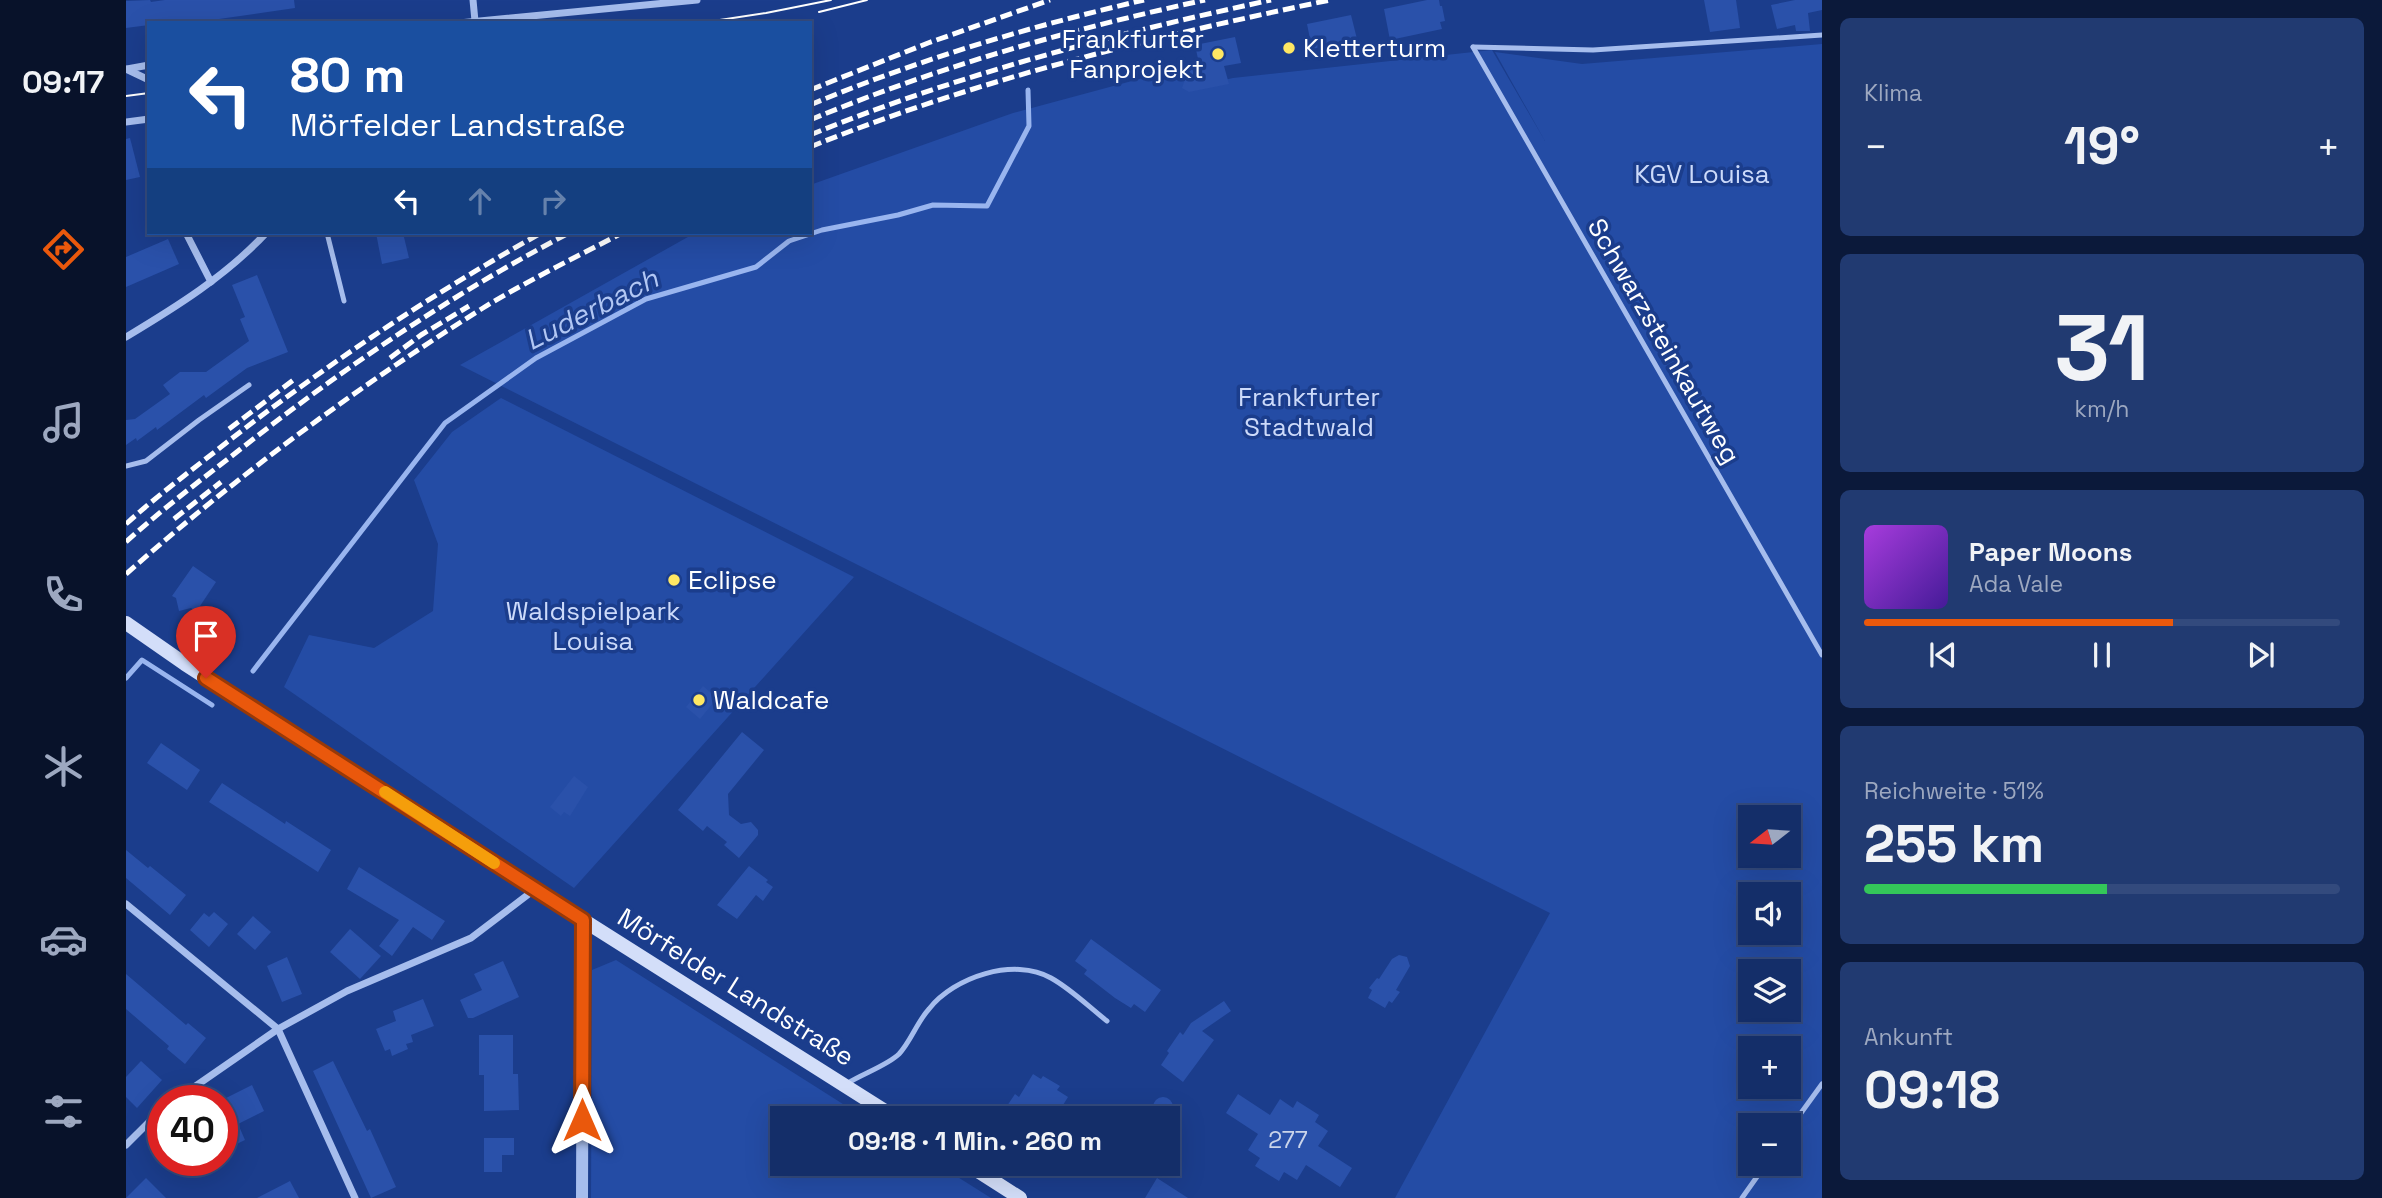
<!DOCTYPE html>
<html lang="de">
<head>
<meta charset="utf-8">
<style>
	:root { --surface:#142e69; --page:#213a71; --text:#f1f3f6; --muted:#9da8c0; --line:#334a7d; --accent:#ea580c }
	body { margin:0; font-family:"Space Grotesk",sans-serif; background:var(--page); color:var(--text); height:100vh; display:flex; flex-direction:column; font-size:26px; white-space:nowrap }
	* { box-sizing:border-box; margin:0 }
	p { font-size:23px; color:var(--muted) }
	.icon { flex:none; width:38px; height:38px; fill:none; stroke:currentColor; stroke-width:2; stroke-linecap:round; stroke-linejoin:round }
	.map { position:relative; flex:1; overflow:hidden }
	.drawer { display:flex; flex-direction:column; gap:18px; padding:18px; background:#0b193a; width:560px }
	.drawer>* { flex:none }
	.guide { position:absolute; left:21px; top:21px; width:665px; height:214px; border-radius:0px; box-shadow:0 7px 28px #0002,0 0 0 2px var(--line); background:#1a4fa0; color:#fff; overflow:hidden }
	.needle { width:46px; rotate:253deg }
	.controls { position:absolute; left:1612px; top:805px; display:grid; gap:14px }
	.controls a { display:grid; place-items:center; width:63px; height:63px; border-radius:0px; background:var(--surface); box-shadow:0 7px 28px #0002,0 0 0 2px var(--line); font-size:35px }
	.speed { position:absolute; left:21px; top:1085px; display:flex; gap:14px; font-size:35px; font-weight:700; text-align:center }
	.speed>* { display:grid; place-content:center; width:91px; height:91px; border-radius:50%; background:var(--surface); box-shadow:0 7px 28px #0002,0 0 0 2px var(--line); line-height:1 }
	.speed .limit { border:10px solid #d22; background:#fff; color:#111 }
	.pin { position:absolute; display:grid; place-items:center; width:60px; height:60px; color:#fff; margin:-72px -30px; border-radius:50% 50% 50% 0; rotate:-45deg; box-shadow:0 0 7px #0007 }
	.pin .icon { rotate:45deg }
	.me { position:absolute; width:77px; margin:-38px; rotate:0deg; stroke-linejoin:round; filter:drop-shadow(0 0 5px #0008) }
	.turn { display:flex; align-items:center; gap:24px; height:147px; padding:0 28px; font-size:32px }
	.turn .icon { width:91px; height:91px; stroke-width:2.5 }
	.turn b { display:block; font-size:49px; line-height:60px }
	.lanes { display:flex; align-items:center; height:66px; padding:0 28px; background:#0003; justify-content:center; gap:35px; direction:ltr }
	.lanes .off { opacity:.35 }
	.big { font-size:52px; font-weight:700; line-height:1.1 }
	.drawer .card { flex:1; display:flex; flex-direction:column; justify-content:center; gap:10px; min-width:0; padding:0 24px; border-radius:10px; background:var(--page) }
	.drawer .dial { align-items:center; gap:0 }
	.dial b { font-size:91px; line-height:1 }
	.song { display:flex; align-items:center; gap:21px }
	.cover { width:84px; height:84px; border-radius:10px; background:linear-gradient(135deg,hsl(280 70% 55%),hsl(260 70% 35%)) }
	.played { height:7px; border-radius:4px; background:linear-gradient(90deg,var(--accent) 65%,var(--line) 65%) }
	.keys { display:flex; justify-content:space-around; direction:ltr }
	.heat { display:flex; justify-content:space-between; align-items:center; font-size:38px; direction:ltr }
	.charge { height:10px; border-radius:5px; background:linear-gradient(90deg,#34c759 51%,var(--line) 0) }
	.trip { position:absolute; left:644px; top:1106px; width:410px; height:70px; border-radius:0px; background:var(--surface); box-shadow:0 7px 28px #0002,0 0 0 2px var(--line); font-weight:700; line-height:70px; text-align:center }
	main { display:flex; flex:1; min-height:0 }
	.menu { display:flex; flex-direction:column; width:126px; justify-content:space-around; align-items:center; background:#08122a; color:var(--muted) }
	.menu .icon { width:49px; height:49px }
	.menu .current { color:var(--accent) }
	.menu b { font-size:32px; color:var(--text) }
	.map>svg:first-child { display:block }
	.green { fill:#244ca5; fill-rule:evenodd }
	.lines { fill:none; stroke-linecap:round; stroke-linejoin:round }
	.stream { stroke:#99b5ef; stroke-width:5 }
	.building { fill:#2a51aa }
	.service { stroke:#a6bded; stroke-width:5 }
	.minor { stroke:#a6bded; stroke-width:7 }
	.tertiary { stroke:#a6bded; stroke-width:12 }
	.secondary { stroke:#d3def9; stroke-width:14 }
	.tram { stroke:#fff; stroke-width:2 }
	.rail { stroke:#fff; stroke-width:5; stroke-dasharray:12 5; stroke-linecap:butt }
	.route-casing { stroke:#983908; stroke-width:18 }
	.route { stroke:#ea580c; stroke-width:12 }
	.slow { stroke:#f59e0b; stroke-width:12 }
	.poi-dot { fill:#fee763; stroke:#1b3d8c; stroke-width:2.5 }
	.labels { text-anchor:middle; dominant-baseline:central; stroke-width:7; stroke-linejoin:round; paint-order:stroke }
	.number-label { font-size:23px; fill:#cad4ea }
	.poi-label { font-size:26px; fill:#fff; stroke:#1b3d8c; text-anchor:start }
	.park-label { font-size:26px; fill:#ccdafa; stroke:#1b3d8c }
	.street-label { font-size:26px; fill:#fff; stroke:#1b3d8c }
	.water-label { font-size:28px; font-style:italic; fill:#b2c7f4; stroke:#1b3d8c }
</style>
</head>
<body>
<main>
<nav class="menu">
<b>09:17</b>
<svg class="icon current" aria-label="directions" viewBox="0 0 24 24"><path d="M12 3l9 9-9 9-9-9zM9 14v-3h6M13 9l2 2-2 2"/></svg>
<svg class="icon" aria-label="music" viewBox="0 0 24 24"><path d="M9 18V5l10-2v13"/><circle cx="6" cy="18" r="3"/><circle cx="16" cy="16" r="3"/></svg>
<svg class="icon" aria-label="phone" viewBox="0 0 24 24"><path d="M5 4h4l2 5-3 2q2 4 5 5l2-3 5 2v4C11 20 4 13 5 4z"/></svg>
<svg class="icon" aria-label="climate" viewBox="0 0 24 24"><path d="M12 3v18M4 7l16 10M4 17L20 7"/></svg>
<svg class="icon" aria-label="car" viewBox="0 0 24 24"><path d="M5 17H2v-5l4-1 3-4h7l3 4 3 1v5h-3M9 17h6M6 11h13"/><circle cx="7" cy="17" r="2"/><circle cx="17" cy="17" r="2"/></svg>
<svg class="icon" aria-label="filters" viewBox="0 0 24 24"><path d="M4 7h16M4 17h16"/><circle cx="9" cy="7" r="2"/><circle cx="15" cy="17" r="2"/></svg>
</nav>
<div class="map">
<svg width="1696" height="1198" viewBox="0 0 1696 1198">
	<rect width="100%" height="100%" fill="#1b3d8c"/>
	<g class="green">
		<path d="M 1696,44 L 1696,1198 L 1269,1198 L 1424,913 L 334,365 L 569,233 L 684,233 L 684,185 L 887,113 L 1043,71 L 1068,87 L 1107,78 L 1366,50 L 1419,141 L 1369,52 L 1456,64 ZM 1624,817 L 1662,817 L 1662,856 L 1624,856 ZM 1624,894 L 1662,894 L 1662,933 L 1624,933 ZM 1624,971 L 1662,971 L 1662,1010 L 1624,1010 ZM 1624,1048 L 1662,1048 L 1662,1087 L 1624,1087 ZM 1624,1125 L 1662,1125 L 1662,1164 L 1624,1164 Z"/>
		<path d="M 375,398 L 728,577 L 448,888 L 158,687 L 183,635 L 248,648 L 307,611 L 312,544 L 288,480 L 326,432 Z"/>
		<path d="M 490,960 L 739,1118 L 656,1118 L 656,1164 L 811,1164 L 865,1198 L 465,1198 L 466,970 Z"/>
	</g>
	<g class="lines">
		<g class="stream">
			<path d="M 127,671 L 319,423 L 410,358 L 520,299 L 630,267 L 663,241 L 696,230 L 772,215 L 807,205 L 861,206 L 903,126 L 902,90"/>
			<path d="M 0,678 L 16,660 L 86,705"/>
		</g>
	</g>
	<g class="building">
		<path d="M 24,0 L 25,2 L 39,0 L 168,0 L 169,8 L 65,23 L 23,23 L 23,25 L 0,28 L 0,1 Z"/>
		<path d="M 1301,0 L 1313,0 L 1314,6 L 1316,6 L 1319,21 L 1314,22 L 1316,29 L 1264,40 L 1258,9 Z"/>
		<path d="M 1578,0 L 1610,0 L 1614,28 L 1584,32 Z"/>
		<path d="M 1669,0 L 1696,0 L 1696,10 L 1682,13 L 1684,31 L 1670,31 L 1669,25 L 1651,29 L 1645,5 Z"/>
		<path d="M 1225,15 L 1231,39 L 1186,49 L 1181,24 Z"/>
		<path d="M 1109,37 L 1115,63 L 1098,66 L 1103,84 L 1063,92 L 1056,88 L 1064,65 L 1074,68 L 1069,45 Z"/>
		<path d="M 4,138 L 14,177 L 0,180 L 0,139 Z"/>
		<path d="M 250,233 L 277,233 L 283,258 L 256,264 Z"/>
		<path d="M 42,239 L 53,264 L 0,287 L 0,257 Z"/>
		<path d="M 131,275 L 162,352 L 121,368 L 80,398 L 78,395 L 31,430 L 30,427 L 11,441 L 10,438 L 0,445 L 0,420 L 9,419 L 44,394 L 37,385 L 54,372 L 80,372 L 123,341 L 114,319 L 119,317 L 106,285 Z"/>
		<path d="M 67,566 L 90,582 L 70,612 L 65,608 L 53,611 L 50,598 L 46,596 Z"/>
		<path d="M 577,686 L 591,698 L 574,719 L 560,707 Z"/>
		<path d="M 616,732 L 638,750 L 602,794 L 603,815 L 615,824 L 625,822 L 632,830 L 632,835 L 613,858 L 598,845 L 601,842 L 581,826 L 577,831 L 552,810 Z"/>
		<path d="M 35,743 L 74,770 L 61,790 L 21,763 Z"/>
		<path d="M 448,776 L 462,787 L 444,816 L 438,812 L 435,816 L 424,807 Z"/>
		<path d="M 96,783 L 159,824 L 160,821 L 205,850 L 192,872 L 83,802 Z"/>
		<path d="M 0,850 L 22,868 L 24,866 L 60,895 L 44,915 L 0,878 Z"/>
		<path d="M 623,866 L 642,880 L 640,882 L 647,887 L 637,901 L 630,895 L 611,919 L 591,905 Z"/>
		<path d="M 233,867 L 319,921 L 306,940 L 287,927 L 266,956 L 253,946 L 273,920 L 221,889 Z"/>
		<path d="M 88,912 L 102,924 L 83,947 L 64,930 L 78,913 L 83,917 Z"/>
		<path d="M 127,916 L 145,932 L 129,950 L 111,934 Z"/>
		<path d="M 224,929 L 255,956 L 234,979 L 204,952 Z"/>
		<path d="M 965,939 L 1035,990 L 1019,1012 L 1008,1004 L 1005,1008 L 989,998 L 958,974 L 961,970 L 949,961 Z"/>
		<path d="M 1273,955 L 1281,957 L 1284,966 L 1270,990 L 1274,992 L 1266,1003 L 1263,1001 L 1259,1008 L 1242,998 L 1246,990 L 1243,988 L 1251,978 L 1253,979 L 1266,959 Z"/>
		<path d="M 161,957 L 176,994 L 156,1002 L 141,966 Z"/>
		<path d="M 377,961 L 393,997 L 347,1018 L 342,1018 L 334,1000 L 356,990 L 348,974 Z"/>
		<path d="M 0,974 L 60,1025 L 62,1023 L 80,1038 L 59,1064 L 41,1049 L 43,1046 L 0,1009 Z"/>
		<path d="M 297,999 L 308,1026 L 285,1035 L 287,1042 L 280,1044 L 282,1049 L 266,1056 L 264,1049 L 259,1051 L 250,1029 L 270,1021 L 267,1011 Z"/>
		<path d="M 1098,1001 L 1105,1011 L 1076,1031 L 1088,1040 L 1057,1082 L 1035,1065 L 1043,1053 L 1041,1051 L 1054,1032 L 1057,1035 L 1065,1023 Z"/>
		<path d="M 353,1035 L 387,1035 L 387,1074 L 392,1074 L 393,1110 L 358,1111 L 358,1075 L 353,1075 Z"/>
		<path d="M 15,1061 L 36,1080 L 11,1108 L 0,1097 L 0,1077 Z"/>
		<path d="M 207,1061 L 241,1131 L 244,1129 L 270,1187 L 245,1198 L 187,1071 Z"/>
		<path d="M 907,1074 L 915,1079 L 917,1076 L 934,1086 L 931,1090 L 942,1097 L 929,1118 L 873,1118 L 889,1094 L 893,1097 Z"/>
		<path d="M 126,1085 L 138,1111 L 112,1124 L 119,1140 L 96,1151 L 96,1100 Z"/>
		<path d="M 1112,1094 L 1144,1115 L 1154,1099 L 1167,1108 L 1171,1101 L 1193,1115 L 1189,1122 L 1202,1131 L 1192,1146 L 1226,1168 L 1214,1187 L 1180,1165 L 1171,1180 L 1158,1172 L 1153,1181 L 1129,1166 L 1134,1158 L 1122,1150 L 1132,1134 L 1100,1113 Z"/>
		<circle cx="1037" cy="1107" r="10"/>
		<path d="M 358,1138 L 388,1138 L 388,1155 L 376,1155 L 376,1172 L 358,1172 Z"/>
		<path d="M 20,1178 L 40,1198 L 0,1198 Z"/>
		<path d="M 1031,1178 L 1062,1198 L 1019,1198 Z"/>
		<path d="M 164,1181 L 173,1198 L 131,1198 Z"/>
	</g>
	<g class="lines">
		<g class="service">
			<path d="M 1347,47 L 1696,655"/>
			<path d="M 1347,47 L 1467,50 L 1696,35"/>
			<path d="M 201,233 L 218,301"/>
			<path d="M 0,466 L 20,461 L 73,420 L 123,385"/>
			<path d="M 722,1083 C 736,1074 762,1065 773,1054 C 785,1041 791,1022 803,1009 C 828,977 888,957 925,978 C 945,989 963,1007 981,1021"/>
			<path d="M 1662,1131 L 1696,1084"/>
			<path d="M 1616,1198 L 1640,1164"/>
		</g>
		<g class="minor">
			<path d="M 347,0 L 349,21"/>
			<path d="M 333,23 L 571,0"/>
			<path d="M 0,69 L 23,80"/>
			<path d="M 1,69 L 23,65"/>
			<path d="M 0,122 L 23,119"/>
			<path d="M 60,233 L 85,282"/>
			<path d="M 0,337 C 50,307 100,276 140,233"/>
			<path d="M 0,904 L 152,1029 L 229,1198"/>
			<path d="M 48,1101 L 152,1029 L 221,991 L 345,938 L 408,890"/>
			<path d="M 0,1145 L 37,1108"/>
		</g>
		<path class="tertiary" d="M 456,1198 L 457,920"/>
		<g class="secondary">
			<path d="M 0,623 L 59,664 L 408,889 L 770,1118"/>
			<path d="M 841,1164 L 894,1198"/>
		</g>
		<g class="tram">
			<path d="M 693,12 L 741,0"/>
			<path d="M 574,23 L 640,13 L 705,0"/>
			<path d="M 0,96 L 23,93"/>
		</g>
		<g class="rail">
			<path d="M 684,90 L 802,43 L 924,0"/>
			<path d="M 684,105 C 791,60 905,26 1018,0"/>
			<path d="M 684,120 C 811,67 945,29 1079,0"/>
			<path d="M 684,135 C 833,74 988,34 1145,0"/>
			<path d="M 684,147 C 852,79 1027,37 1204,0"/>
			<path d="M 264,358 L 295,335 L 343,306"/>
			<path d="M 103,429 L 170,378"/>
			<path d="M 48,519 L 95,482"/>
			<path d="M 0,524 C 32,495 66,470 100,443 C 200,365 304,295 415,233"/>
			<path d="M 0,542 C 34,511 71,483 107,455 C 213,371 324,295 443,233"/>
			<path d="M 0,574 C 111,476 231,387 357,308 C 401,281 450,257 496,233"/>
		</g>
	</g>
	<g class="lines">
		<g class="route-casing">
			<path id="route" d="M 80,678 L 457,920 L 456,1120"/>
		</g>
		<use href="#route" class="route"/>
		<path class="slow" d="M 259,792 L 368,863"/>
	</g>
	<g class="poi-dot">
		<circle cx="1163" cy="48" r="7"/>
		<circle cx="1092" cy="54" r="7"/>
		<circle cx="548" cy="580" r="7"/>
		<circle cx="573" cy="700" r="7"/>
	</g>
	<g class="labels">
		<g class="number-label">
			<text x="1162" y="1140">277</text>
		</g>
		<g class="poi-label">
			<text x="1078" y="39" text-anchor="end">Frankfurter<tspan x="1078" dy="30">Fanprojekt</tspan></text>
			<text x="1177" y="48">Kletterturm</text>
			<text x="562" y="580">Eclipse</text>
			<text x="587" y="700">Waldcafe</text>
		</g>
		<g class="park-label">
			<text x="1576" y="174">KGV Louisa</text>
			<text x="1183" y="397">Frankfurter<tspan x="1183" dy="30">Stadtwald</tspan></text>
			<text x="467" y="611">Waldspielpark<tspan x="467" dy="30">Louisa</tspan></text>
		</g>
		<g class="street-label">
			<text transform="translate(1538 341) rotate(60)">Schwarzsteinkautweg</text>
			<text transform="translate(610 987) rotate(32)">Mörfelder Landstraße</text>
		</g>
		<g class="water-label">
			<text transform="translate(465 309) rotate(-27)">Luderbach</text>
		</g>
	</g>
</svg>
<div class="controls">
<a><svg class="needle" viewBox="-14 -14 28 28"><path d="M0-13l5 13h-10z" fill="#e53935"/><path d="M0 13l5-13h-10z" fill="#9da8c0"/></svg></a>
<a><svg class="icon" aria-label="sound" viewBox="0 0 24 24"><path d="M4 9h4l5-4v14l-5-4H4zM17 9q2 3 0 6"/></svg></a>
<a><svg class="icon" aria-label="layers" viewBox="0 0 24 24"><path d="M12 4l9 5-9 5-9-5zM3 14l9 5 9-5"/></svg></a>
<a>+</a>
<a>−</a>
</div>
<div class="speed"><div class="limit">40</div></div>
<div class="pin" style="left:80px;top:678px;background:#d93025"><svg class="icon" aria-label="arrive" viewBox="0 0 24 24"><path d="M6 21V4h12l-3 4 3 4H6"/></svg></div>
<svg class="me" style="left:456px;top:1120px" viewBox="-20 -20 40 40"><path d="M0-17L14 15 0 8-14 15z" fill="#ea580c" stroke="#fff" stroke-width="4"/></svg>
<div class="trip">09:18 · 1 Min. · 260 m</div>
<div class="guide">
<div class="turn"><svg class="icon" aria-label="left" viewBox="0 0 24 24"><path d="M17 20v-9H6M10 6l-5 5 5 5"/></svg><div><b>80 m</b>Mörfelder Landstraße</div></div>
<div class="lanes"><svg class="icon" aria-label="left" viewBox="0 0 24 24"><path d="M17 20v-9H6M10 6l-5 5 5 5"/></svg><svg class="icon off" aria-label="ahead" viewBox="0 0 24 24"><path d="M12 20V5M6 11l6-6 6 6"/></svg><svg class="icon off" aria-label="right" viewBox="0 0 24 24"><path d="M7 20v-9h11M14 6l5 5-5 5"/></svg></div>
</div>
</div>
<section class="drawer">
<div class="card"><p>Klima</p>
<div class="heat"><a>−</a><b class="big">19°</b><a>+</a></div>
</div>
<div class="card dial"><b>31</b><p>km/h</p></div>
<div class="card">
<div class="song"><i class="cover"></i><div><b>Paper Moons</b><p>Ada Vale</p></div></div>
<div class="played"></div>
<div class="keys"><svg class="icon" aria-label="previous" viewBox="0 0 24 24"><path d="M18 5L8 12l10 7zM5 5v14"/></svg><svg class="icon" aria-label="pause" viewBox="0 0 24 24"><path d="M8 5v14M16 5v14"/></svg><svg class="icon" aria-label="next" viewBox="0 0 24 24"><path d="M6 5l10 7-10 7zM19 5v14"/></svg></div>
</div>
<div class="card"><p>Reichweite · 51%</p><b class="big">255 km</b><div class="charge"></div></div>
<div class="card"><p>Ankunft</p><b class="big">09:18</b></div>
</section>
</main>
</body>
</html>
